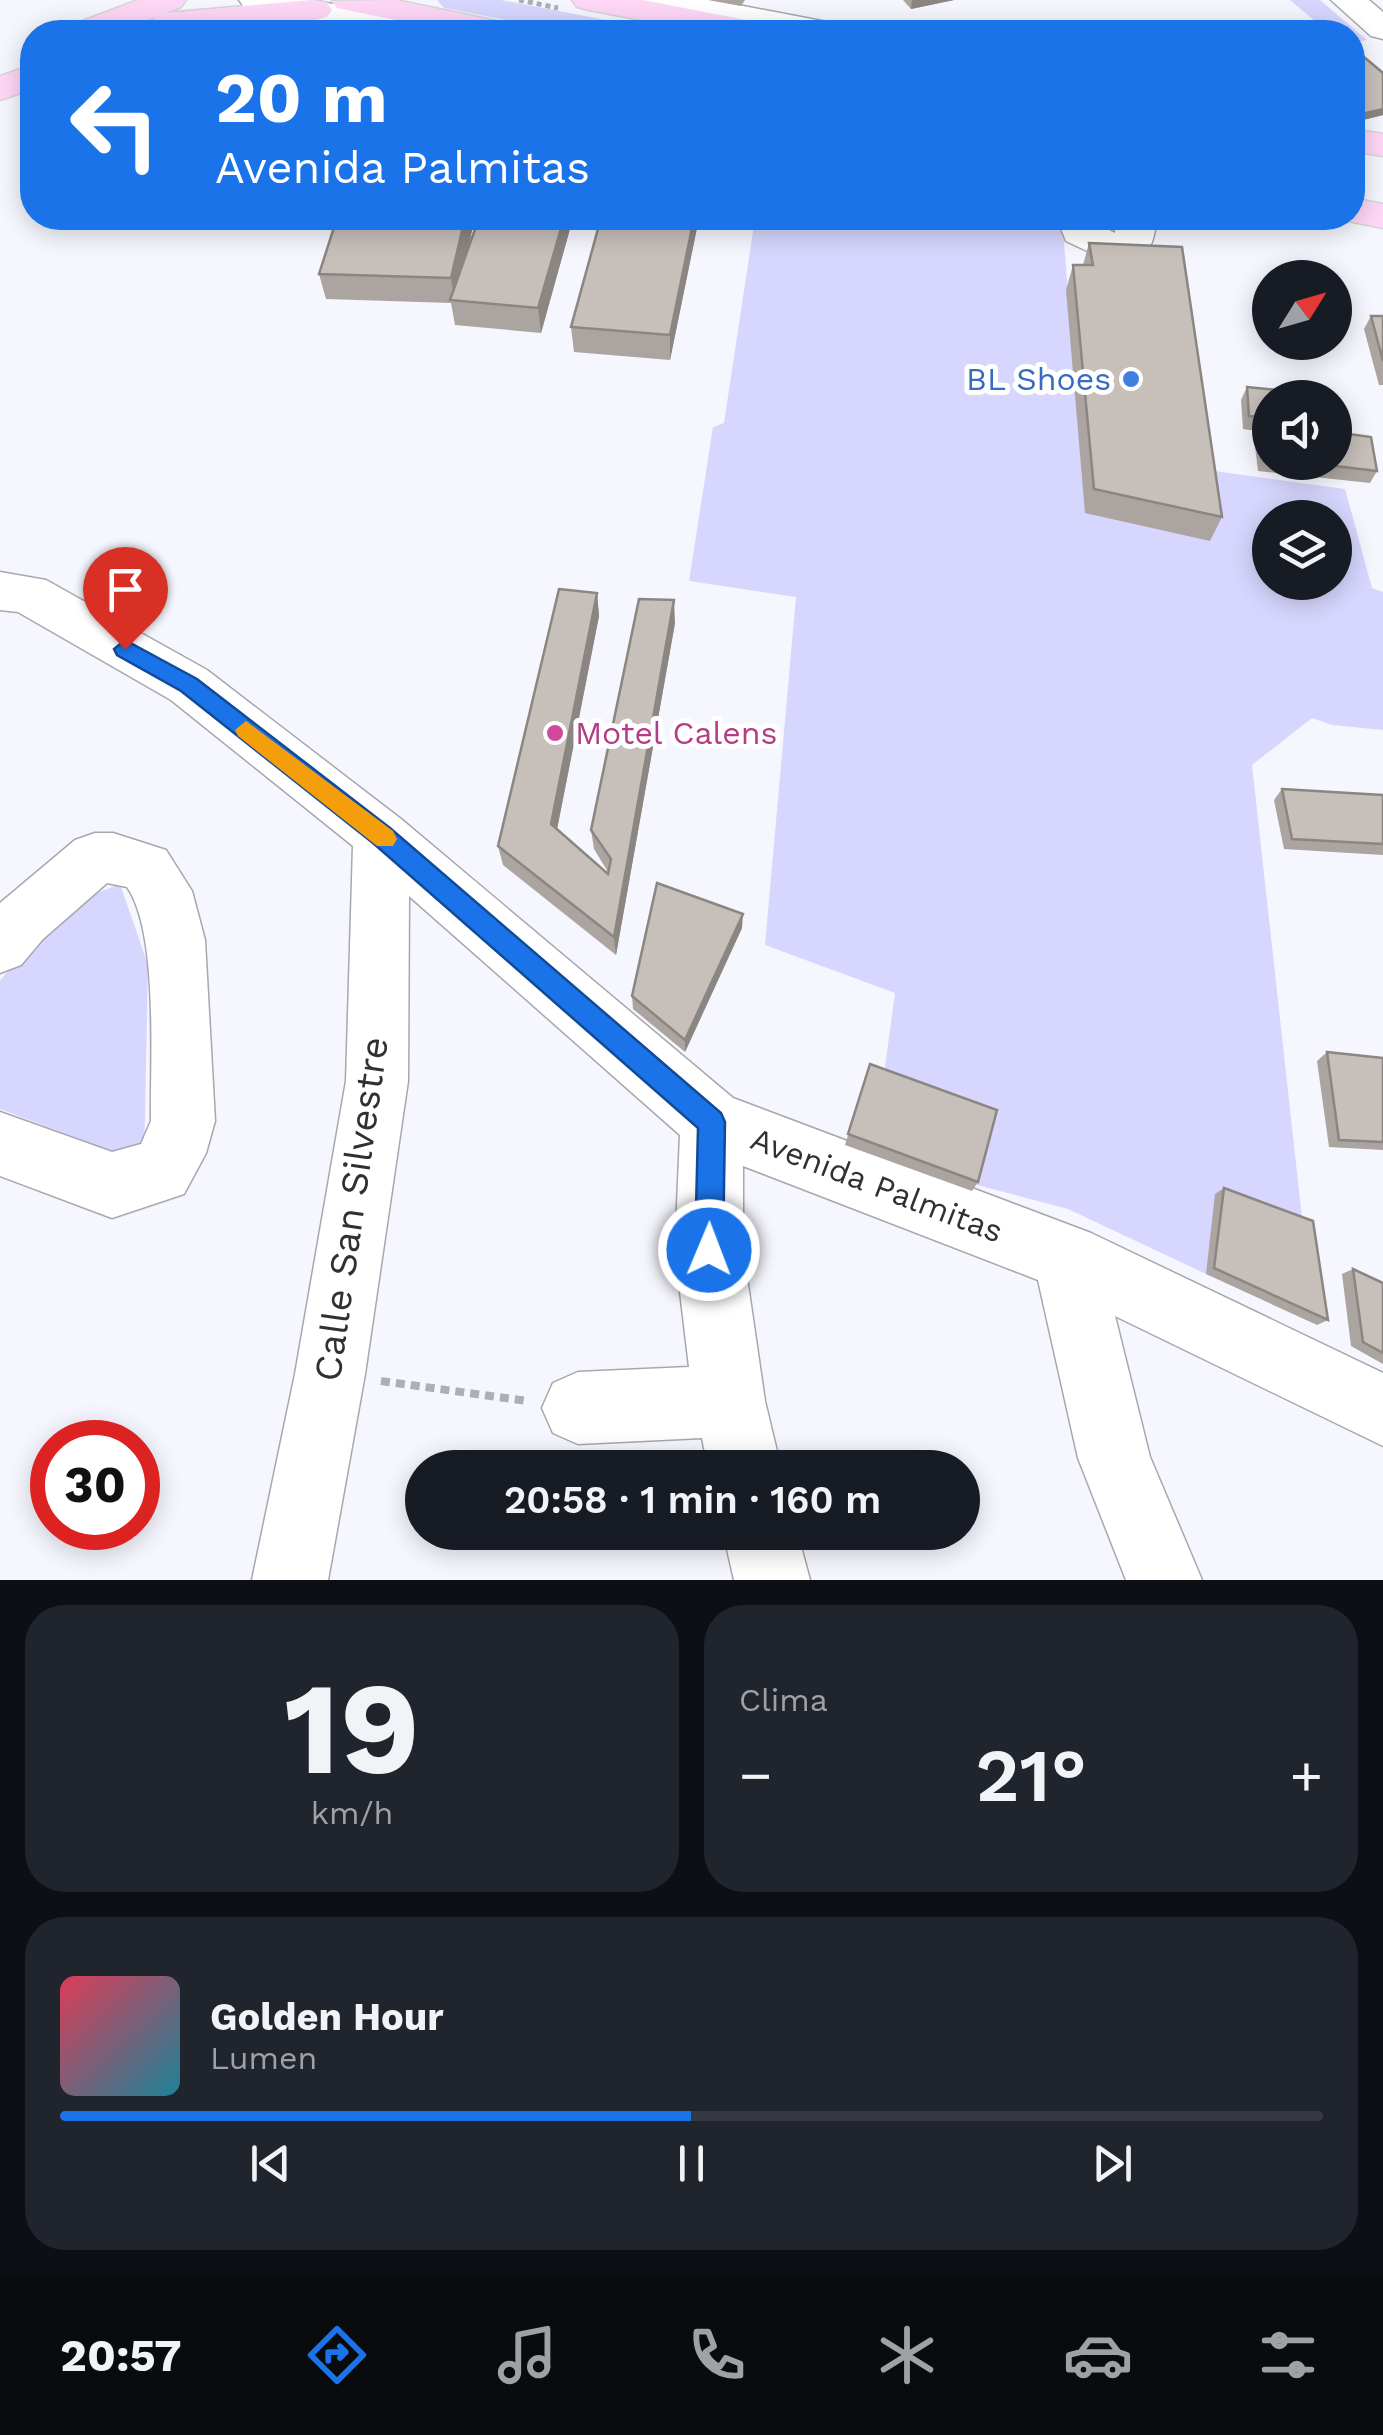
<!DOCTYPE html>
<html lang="es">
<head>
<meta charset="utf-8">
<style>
	:root { --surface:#171b24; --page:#20242c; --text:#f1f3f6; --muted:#9ea1a6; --line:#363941; --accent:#1a73e8 }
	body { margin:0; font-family:"Work Sans",sans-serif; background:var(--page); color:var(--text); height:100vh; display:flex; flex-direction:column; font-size:38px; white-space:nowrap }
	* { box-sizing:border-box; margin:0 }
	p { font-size:32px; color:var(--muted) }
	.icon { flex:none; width:55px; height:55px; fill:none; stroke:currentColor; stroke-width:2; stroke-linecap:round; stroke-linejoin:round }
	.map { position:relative; height:1580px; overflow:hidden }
	.panel { display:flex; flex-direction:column; gap:25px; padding:25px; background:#0d0f14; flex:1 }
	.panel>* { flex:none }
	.top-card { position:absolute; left:20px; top:20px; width:1345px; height:210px; border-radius:40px; box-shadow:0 5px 25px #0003; background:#1a73e8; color:#fff; overflow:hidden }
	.needle { width:65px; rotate:53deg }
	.controls { position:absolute; left:1252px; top:260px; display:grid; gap:20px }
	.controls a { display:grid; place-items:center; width:100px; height:100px; border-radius:50%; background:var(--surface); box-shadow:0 5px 25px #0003; font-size:50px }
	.speed { position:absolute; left:30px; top:1420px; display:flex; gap:20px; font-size:50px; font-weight:700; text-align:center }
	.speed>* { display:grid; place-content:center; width:130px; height:130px; border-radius:50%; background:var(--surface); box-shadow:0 5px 25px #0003; line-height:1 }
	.speed .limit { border:15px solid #d22; background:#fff; color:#111 }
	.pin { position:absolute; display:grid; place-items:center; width:85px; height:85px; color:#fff; margin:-102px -42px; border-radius:50% 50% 50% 0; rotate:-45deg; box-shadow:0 0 10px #0007 }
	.pin .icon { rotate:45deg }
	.me { position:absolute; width:110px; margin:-55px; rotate:1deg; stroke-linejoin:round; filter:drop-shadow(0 0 8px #0008) }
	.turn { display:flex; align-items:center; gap:35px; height:210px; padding:0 30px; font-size:45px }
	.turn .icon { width:130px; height:130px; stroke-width:2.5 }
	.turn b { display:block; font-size:70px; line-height:85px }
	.big { font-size:75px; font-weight:600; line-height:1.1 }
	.panel .tile { flex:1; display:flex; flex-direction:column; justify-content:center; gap:15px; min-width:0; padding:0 35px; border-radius:40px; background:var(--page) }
	.panel .dial { align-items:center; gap:0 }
	.dial b { font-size:130px; line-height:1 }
	.song { display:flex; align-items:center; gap:30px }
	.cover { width:120px; height:120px; border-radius:15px; background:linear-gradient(135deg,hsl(350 70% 55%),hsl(190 70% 35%)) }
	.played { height:10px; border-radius:5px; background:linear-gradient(90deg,var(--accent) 50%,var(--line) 50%) }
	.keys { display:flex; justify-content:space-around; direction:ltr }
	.heat { display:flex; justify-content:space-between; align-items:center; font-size:55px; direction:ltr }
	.panel .tiles { flex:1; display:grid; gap:25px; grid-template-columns:1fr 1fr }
	.tile:last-child { grid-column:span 2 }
	.trip { position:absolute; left:405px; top:1450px; width:575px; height:100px; border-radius:50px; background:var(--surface); box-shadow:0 5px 25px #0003; font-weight:600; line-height:100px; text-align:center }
	.menu { display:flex; height:160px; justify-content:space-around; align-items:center; background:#090b0e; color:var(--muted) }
	.menu .icon { width:70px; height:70px }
	.menu .on { color:var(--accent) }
	.menu b { font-size:45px; color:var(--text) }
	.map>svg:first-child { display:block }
	.green { fill:#d7d6fe; fill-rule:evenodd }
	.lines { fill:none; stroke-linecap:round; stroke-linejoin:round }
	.minor-casing { stroke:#a7a7af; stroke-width:3 }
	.major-casing { stroke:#d6d6d6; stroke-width:3 }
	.path-far1 { stroke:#aeaeb5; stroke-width:5; stroke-dasharray:5 4; stroke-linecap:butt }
	.path { stroke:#aeaeb5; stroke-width:8; stroke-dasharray:9 6; stroke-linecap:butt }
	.minor { fill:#fff; fill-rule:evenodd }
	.major { fill:#fed7f7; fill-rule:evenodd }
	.wall { fill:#aba4a0 }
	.shaded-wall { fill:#8b8682 }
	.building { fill:#c7bfba; stroke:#8b8682; stroke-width:2.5 }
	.route { fill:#1a73e8; stroke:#114b97; stroke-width:2.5 }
	.slow { fill:#f59e0b }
	.shop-dot { fill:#3f7fe0; stroke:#fff; stroke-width:4 }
	.hotel-dot { fill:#d1479c; stroke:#fff; stroke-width:4 }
	.labels { text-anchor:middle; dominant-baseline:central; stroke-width:10; stroke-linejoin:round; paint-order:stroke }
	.shop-label { font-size:32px; fill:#366cbe; stroke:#fff; text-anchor:end }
	.hotel-label { font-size:32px; fill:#b23c85; stroke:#fff; text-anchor:start }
	.street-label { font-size:32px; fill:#313134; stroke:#fff }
	.near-street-label { font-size:38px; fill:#313134; stroke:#fff }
</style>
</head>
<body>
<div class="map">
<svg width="1383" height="1580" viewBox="0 0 1383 1580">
	<rect width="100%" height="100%" fill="#f6f6fe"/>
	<g class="green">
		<path d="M 437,0 L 501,0 L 616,22 L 610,32 L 569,32 L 444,8 Z"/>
		<path d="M 1290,0 L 1320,0 L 1367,40 L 1353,43 L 1352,32 L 1328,32 Z"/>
		<path d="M 755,218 L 1062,218 L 1086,513 L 1200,469 L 1345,489 L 1372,588 L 1383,592 L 1383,730 L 1332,725 L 1312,718 L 1252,765 L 1303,1227 L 1206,1274 L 1068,1209 L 973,1184 L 883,1082 L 895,993 L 765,945 L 796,597 L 689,581 L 713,427 L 724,423 ZM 1270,518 L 1335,518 L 1335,582 L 1270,582 Z"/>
		<path d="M 120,884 L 148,965 L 144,1163 L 0,1109 L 0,981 L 22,952 L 33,918 Z"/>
	</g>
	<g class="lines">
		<g class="minor-casing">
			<g id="minor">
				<path d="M 239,0 L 311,0 L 427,22 L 439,25 L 444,32 L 374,32 L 256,10 L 244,7 Z"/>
				<path d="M 640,0 L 712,0 L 827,22 L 839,25 L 844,32 L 774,32 L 657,10 L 645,7 Z"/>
				<path d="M 1331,0 L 1369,0 L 1383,12 L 1383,39 L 1371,36 Z"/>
				<path d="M 1057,218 L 1097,218 L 1099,225 L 1115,233 L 1116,218 L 1156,218 C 1154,283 1105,260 1066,241 Z"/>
				<path d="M 0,572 L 46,580 L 207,670 L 401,819 L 733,1098 L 1091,1233 L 1383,1373 L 1383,1446 L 1115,1316 L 1150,1457 L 1202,1580 L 1126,1580 L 1078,1458 L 1038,1280 L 743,1166 L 743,1250 L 765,1401 L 781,1468 L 708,1468 L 702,1438 L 578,1444 L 553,1433 L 542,1408 L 553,1383 L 578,1372 L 689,1367 L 675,1250 L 680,1135 L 409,896 L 408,1081 L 365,1374 L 328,1580 L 252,1580 L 295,1374 L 346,1081 L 353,846 L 171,700 L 18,612 L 0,610 Z"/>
				<path d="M 95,833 L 113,833 L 166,850 L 192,891 L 205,940 L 215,1121 L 206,1153 L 184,1194 L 112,1218 L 0,1176 L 0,1112 L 112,1152 L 141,1144 L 151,1121 C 150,1062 159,933 127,887 L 107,883 L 43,939 L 21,965 L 0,973 L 0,903 L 75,840 Z"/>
				<path d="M 723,1532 L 797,1532 L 810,1580 L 734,1580 Z"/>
			</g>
		</g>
		<g class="major-casing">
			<g id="major">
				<path d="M 138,0 L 186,0 L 181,7 L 165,13 L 311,0 L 327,3 L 332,10 L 327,17 L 315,20 L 178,32 L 156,30 L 151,23 L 155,17 L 115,32 L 67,32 L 72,25 Z"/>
				<path d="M 396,0 L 516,25 L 521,32 L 454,32 L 337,8 L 332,1 Z"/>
				<path d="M 572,0 L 643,0 L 756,22 L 768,25 L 773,32 L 704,32 L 589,10 L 577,7 Z"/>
				<path d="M 32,65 L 32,89 L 0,100 L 0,76 Z"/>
				<path d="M 1352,129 L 1383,134 L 1383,156 L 1352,151 Z"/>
				<path d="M 1352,198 L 1383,204 L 1383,228 L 1338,219 L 1352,218 Z"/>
			</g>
		</g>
		<g class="path-far1">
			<path d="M 519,0 L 558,8"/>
			<path d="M 538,29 L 555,32"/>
		</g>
		<path class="path" d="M 381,1381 L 527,1401"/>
		<use href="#minor" class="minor"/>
		<use href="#major" class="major"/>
	</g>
	<g class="wall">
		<path d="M 708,0 L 745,0 L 741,6 Z"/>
		<path d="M 903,0 L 954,0 L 911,9 Z"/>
		<path d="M 1352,59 L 1383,73 L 1383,115 L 1359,121 L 1352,116 Z"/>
		<path d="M 337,218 L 475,218 L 467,252 L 479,218 L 573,218 L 541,333 L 455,325 L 451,303 L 326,299 L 319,274 Z"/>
		<path d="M 601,218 L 699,218 L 670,360 L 574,352 L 571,327 Z"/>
		<path d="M 1089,243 L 1222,517 L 1210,541 L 1085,513 L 1066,290 L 1073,265 L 1083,265 Z"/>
		<path d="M 1371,316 L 1383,316 L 1383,385 L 1379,385 L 1364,329 Z"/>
		<path d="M 1247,387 L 1270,398 L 1270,462 L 1335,462 L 1335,407 L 1342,426 L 1339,433 L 1377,471 L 1370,483 L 1258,471 L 1254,437 L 1257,431 L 1243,429 L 1241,400 Z"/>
		<path d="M 597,593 L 599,616 L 557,830 L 608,874 L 608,872 L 594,849 L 591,830 L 675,623 L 616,955 L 503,865 L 498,846 Z"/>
		<path d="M 1282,789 L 1383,795 L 1383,855 L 1284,849 L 1274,800 Z"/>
		<path d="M 742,928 L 685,1052 L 633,1009 L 632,996 Z"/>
		<path d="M 1327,1052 L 1383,1058 L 1383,1150 L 1329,1147 L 1317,1061 Z"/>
		<path d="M 870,1064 L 978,1182 L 972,1191 L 845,1145 Z"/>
		<path d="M 1224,1188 L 1328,1320 L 1317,1325 L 1206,1274 L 1215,1194 Z"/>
		<path d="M 1353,1269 L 1383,1283 L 1383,1364 L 1351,1346 L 1342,1274 Z"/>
	</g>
	<g class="shaded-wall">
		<path d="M 912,0 L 954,0 L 911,9 Z"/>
		<path d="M 1383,109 L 1383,115 L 1359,121 L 1362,114 Z"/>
		<path d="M 465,218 L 475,218 L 455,303 L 451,278 Z"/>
		<path d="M 564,218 L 573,218 L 541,333 L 538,308 Z"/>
		<path d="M 694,218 L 699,218 L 670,360 L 670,335 Z"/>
		<path d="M 597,593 L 599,616 L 554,844 L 551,824 Z"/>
		<path d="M 674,600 L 675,623 L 616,955 L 614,937 Z"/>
		<path d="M 743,914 L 742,928 L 685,1052 L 685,1040 Z"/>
	</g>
	<g class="building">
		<path d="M 1364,57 L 1383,73 L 1383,109 L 1362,114 L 1352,106 L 1352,59 Z"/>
		<path d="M 337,218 L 465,218 L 451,278 L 319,274 Z"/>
		<path d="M 479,218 L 564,218 L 538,308 L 450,300 Z"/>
		<path d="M 601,218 L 694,218 L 670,335 L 571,327 Z"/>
		<path d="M 1089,243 L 1182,247 L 1222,517 L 1094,489 L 1073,265 L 1093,265 Z"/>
		<path d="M 1371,316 L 1383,316 L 1383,361 Z"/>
		<path d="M 1247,387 L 1306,393 L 1306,398 L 1270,398 L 1270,418 L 1249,416 Z"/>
		<path d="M 1335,407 L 1339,408 L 1342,426 L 1335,426 Z"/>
		<path d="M 1260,424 L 1270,425 L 1270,459 L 1264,458 Z"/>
		<path d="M 1335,432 L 1371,437 L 1377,471 L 1302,462 L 1335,462 Z"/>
		<path d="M 559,589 L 597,593 L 551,824 L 608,874 L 611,859 L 591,830 L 639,599 L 674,600 L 614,937 L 498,846 Z"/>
		<path d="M 1282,789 L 1383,795 L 1383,844 L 1292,839 Z"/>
		<path d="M 657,883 L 743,914 L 685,1040 L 632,996 Z"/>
		<path d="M 1327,1052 L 1383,1058 L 1383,1142 L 1339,1140 Z"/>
		<path d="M 870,1064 L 997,1110 L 978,1182 L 848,1134 Z"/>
		<path d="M 1224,1188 L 1313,1221 L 1328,1320 L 1214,1268 Z"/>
		<path d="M 1353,1269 L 1383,1283 L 1383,1353 L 1363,1342 Z"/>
	</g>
	<path class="route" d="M 125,640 L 197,679 L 390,828 L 721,1113 L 725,1122 L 723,1250 L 719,1260 L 709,1264 L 699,1260 L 695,1250 L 698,1128 L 373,843 L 181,691 L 117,655 L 114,649 Z"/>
	<path class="slow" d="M 246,721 L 393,831 L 397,839 L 393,846 L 377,846 L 238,736 L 235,730 Z"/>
	<circle class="shop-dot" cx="1131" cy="379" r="10"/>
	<circle class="hotel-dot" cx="555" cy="733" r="10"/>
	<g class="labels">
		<g class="shop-label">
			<text x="1111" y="379">BL Shoes</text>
		</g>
		<g class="hotel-label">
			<text x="575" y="733">Motel Calens</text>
		</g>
		<g class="street-label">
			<text transform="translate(877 1185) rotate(21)">Avenida Palmitas</text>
		</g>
		<g class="near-street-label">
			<text transform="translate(351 1209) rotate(-82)">Calle San Silvestre</text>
		</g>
	</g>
</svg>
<div class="controls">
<a><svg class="needle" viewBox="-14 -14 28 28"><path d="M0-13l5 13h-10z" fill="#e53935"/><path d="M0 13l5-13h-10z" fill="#9ea1a6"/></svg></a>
<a><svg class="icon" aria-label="sound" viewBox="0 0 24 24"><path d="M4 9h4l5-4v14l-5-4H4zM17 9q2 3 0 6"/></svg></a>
<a><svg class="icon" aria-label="layers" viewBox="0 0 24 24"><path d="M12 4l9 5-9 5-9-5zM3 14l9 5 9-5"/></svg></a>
</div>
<div class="speed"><div class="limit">30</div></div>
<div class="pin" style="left:125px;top:649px;background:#d93025"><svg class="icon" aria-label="arrive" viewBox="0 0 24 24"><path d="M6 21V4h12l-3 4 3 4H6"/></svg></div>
<svg class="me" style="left:709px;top:1250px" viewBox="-20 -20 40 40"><circle r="17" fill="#1a73e8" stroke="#fff" stroke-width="3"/><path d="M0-11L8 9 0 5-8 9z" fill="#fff"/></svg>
<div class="trip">20:58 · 1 min · 160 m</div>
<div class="top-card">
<div class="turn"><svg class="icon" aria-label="left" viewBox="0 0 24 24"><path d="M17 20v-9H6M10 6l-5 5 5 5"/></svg><div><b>20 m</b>Avenida Palmitas</div></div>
</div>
</div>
<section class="panel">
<div class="tiles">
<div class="tile dial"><b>19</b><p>km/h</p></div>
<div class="tile"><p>Clima</p>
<div class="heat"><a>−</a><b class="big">21°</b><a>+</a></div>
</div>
<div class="tile">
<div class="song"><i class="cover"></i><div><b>Golden Hour</b><p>Lumen</p></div></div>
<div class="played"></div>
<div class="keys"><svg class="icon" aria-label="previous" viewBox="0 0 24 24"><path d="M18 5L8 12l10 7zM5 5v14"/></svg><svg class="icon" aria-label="pause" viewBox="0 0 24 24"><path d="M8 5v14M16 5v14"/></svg><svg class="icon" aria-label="next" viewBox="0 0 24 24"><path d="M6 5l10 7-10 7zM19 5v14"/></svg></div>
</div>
</div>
</section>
<nav class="menu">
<b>20:57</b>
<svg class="icon on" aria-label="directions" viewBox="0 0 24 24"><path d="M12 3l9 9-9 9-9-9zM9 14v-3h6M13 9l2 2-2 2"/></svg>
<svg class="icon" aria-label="music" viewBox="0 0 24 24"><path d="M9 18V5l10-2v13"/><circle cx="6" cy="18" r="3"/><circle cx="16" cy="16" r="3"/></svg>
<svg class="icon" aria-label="phone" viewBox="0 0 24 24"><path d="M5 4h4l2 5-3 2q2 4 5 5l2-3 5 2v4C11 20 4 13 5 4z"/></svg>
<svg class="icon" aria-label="climate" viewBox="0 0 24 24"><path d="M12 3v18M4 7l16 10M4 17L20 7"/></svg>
<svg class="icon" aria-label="car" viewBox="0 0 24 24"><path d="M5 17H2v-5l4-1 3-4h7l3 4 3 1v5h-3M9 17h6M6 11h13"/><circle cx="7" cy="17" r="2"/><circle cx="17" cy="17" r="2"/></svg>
<svg class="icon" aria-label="filters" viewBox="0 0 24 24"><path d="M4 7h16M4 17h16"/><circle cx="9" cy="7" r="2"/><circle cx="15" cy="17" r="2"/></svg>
</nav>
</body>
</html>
